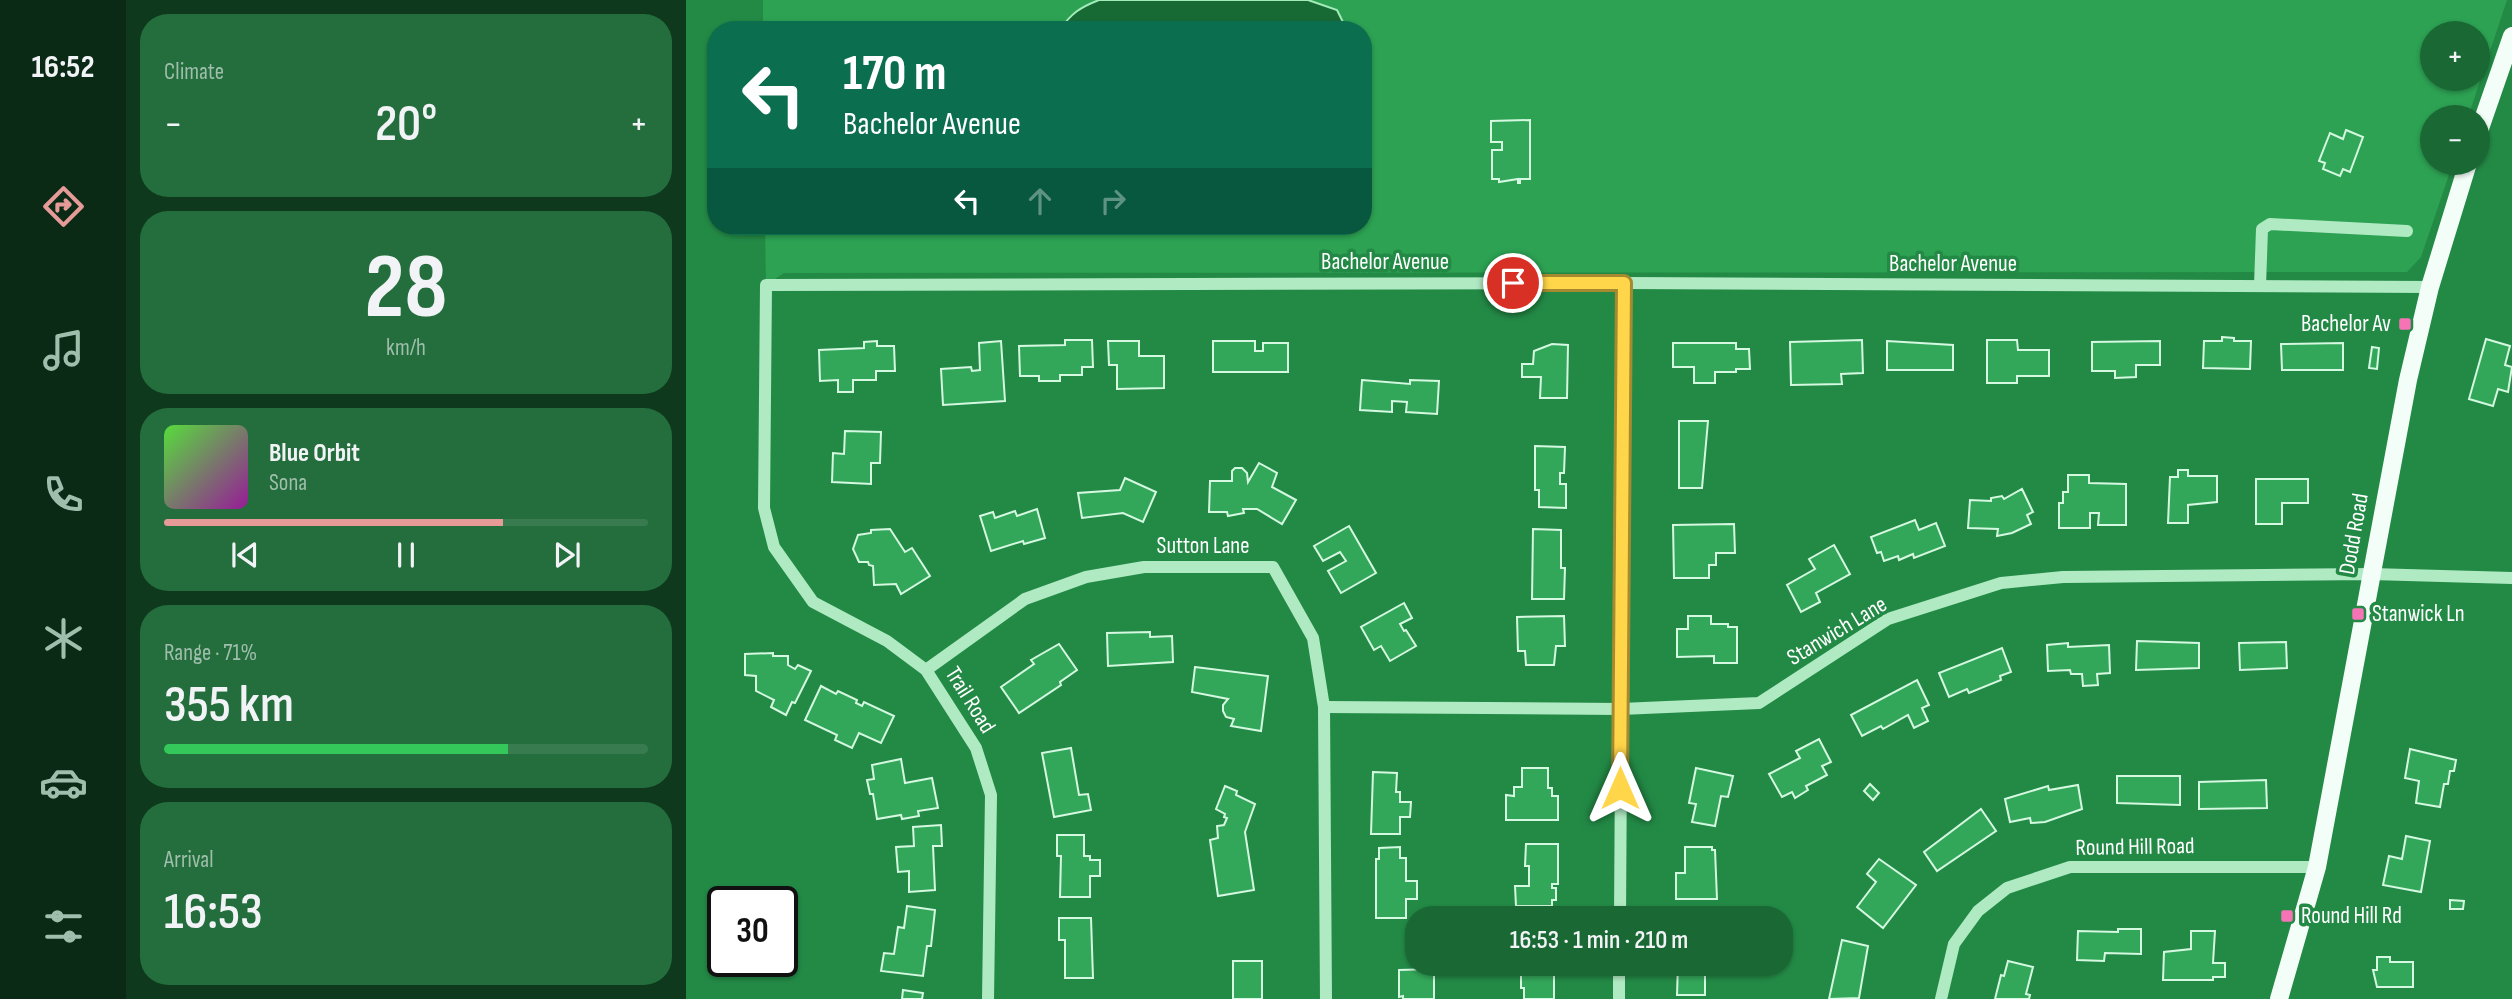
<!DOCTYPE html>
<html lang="en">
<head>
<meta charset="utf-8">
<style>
	:root { --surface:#1a6834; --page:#236e3c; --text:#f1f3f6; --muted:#9fbeac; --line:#387b4f; --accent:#e69b98 }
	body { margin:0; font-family:"Sofia Sans Condensed",sans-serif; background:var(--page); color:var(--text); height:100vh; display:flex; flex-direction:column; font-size:26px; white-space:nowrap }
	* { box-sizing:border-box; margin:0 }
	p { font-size:23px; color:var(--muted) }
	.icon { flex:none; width:38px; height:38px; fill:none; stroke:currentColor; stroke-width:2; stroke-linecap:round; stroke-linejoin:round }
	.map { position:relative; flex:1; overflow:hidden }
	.details { display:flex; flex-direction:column; gap:14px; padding:14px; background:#0e391d; width:560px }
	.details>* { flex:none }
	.hud { position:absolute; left:21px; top:21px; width:665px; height:214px; border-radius:28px; box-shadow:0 2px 5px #0004; background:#0b6e4f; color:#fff; overflow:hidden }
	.tools { position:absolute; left:1734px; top:21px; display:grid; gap:14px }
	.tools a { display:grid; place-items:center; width:70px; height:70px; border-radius:50%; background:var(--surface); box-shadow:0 2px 5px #0004; font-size:35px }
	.speed { position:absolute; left:21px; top:886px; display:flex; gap:14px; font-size:35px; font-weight:700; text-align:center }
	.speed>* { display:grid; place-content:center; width:91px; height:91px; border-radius:50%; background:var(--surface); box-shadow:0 2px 5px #0004; line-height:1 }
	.speed .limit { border:4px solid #111; border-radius:10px; background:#fff; color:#111 }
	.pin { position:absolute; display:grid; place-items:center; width:60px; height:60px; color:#fff; margin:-30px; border:4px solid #fff; border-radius:50%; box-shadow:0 2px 7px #0007 }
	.me { position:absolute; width:77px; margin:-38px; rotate:0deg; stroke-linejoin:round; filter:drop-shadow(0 0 5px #0008) }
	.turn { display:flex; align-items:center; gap:24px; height:147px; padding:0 21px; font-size:32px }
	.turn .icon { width:91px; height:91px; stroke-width:2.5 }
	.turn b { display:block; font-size:49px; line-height:60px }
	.lanes { display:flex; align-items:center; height:66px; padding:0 21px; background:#0003; justify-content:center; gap:35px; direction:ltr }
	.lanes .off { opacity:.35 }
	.big { font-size:52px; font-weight:600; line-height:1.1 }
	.details .card { flex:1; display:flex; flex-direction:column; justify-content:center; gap:10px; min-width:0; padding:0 24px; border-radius:28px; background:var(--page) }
	.details .dial { align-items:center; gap:0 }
	.dial b { font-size:91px; line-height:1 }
	.song { display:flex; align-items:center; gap:21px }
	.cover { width:84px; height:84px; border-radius:10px; background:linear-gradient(135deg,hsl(110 70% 55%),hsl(300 70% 35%)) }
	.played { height:7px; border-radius:4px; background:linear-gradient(90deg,var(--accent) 70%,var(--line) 70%) }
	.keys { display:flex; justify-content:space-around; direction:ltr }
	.heat { display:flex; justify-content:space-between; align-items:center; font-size:38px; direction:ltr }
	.charge { height:10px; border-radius:5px; background:linear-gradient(90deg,#34c759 71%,var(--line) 0) }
	.trip { position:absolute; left:719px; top:906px; width:388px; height:70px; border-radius:28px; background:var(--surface); box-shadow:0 2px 5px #0004; font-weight:600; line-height:70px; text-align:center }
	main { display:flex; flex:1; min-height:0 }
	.tabs { display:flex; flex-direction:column; width:126px; justify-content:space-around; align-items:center; background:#0a2a15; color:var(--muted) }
	.tabs .icon { width:49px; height:49px }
	.tabs .on { color:var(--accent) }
	.tabs b { font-size:32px; color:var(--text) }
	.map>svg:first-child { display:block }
	.green { fill:#2da253; fill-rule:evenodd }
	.water { fill:#186a35; stroke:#a4ebba; stroke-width:2 }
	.building { fill:#33a759; stroke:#d4f8e0; stroke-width:2 }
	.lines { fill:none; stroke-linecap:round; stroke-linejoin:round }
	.minor { stroke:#b0eac3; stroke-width:12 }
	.major { stroke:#f4fef8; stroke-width:18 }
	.route-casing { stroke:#a68a30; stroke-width:18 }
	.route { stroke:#ffd54a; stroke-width:12 }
	.poi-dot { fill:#f673b6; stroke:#238a46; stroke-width:2.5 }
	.labels { text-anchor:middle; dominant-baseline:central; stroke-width:7; stroke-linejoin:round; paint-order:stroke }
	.street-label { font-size:23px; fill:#fff; stroke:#238a46 }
	.poi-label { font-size:23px; fill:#fff; stroke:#238a46; text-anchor:start }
</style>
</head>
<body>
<main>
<nav class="tabs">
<b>16:52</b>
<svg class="icon on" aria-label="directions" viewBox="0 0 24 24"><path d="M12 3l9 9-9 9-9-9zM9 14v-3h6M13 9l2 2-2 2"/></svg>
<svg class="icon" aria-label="music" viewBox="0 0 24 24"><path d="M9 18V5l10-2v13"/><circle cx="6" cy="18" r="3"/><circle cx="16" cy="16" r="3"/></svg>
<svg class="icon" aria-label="phone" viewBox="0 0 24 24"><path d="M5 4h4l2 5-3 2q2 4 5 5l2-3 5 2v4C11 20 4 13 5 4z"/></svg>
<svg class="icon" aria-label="climate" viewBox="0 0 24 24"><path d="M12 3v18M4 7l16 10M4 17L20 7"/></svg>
<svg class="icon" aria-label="car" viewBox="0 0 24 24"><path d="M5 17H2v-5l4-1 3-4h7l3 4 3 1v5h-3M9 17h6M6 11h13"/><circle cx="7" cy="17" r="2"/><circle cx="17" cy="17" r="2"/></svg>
<svg class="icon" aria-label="filters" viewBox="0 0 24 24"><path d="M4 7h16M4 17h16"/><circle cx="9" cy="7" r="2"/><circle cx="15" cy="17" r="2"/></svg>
</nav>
<section class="details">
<div class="card"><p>Climate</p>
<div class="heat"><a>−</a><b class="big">20°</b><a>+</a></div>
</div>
<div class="card dial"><b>28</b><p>km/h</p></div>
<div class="card">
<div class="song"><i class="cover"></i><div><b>Blue Orbit</b><p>Sona</p></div></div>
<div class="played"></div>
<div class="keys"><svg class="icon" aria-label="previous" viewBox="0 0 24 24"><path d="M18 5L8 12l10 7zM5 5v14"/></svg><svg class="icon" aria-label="pause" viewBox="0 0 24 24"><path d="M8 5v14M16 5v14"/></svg><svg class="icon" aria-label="next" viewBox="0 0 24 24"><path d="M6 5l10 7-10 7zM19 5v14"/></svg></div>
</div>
<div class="card"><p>Range · 71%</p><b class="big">355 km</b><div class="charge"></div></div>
<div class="card"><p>Arrival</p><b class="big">16:53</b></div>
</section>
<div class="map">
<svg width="1826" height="999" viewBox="0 0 1826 999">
	<rect width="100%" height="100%" fill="#238a46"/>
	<path class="green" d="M 77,0 L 1821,0 L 1782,117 L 1746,117 L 1746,163 L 1767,163 L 1735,257 L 1721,272 L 98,273 L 80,285 L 79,226 L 677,226 L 677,30 L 77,30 ZM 1746,33 L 1792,33 L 1792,79 L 1746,79 Z"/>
	<path class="water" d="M 413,0 L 622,0 L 651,10 L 661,30 L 374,30 C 385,13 395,7 413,0 Z"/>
	<g class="building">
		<path d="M 844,120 L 844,179 L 834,179 L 834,183 L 832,183 L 832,179 L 813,182 L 813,179 L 806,179 L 806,150 L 816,150 L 816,142 L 805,142 L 805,121 Z"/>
		<path d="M 1660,130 L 1677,137 L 1664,172 L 1657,169 L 1654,176 L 1637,169 L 1639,163 L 1633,161 L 1644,133 L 1657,139 Z"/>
		<path d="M 1536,337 L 1548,338 L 1548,341 L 1565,341 L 1564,369 L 1517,368 L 1518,341 L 1536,341 Z"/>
		<path d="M 1800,339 L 1824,346 L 1819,365 L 1826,367 L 1822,392 L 1812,389 L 1807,406 L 1783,399 Z"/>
		<path d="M 379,340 L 406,340 L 407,367 L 396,367 L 396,375 L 374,375 L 374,381 L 353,381 L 353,376 L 334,376 L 333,346 L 379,345 Z"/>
		<path d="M 1176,340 L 1177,373 L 1155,374 L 1156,384 L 1105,385 L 1104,342 Z"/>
		<path d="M 1301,340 L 1331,340 L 1332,350 L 1363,350 L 1363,376 L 1331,376 L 1331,383 L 1301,383 Z"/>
		<path d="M 191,341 L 191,346 L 208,346 L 209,371 L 190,371 L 190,380 L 167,380 L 167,392 L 152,392 L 152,380 L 134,381 L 133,350 L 178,348 L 178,342 Z"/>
		<path d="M 315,341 L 319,401 L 257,405 L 255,369 L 285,367 L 286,371 L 294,370 L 293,343 Z"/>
		<path d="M 422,341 L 453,341 L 453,356 L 478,356 L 478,388 L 431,389 L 431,365 L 423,365 Z"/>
		<path d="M 527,341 L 569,341 L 569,351 L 577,351 L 577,343 L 602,343 L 602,372 L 527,372 Z"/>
		<path d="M 1201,341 L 1267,345 L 1267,370 L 1201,370 Z"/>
		<path d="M 1474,341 L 1474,365 L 1450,365 L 1450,377 L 1429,378 L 1429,371 L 1406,371 L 1406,342 Z"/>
		<path d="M 987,343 L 1050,343 L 1050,349 L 1063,349 L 1064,369 L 1050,369 L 1050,372 L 1029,372 L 1029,383 L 1008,383 L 1008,367 L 987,367 Z"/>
		<path d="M 1657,343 L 1657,370 L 1596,370 L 1595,344 Z"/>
		<path d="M 866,344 L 882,345 L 881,398 L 854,398 L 855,377 L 836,377 L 836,364 L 847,364 L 848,351 Z"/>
		<path d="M 1686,347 L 1693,348 L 1691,369 L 1683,368 Z"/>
		<path d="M 676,380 L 724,384 L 724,380 L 753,381 L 751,414 L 720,412 L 721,402 L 706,401 L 706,412 L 674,410 Z"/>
		<path d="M 993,421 L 1022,421 L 1016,488 L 993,488 Z"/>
		<path d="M 159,431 L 195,432 L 194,463 L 185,463 L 185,484 L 146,482 L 147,453 L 158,454 Z"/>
		<path d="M 849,446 L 879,447 L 878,473 L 874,473 L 874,484 L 880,484 L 880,508 L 853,507 L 853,490 L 849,490 Z"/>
		<path d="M 573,463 L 591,473 L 586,487 L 610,500 L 596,524 L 571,509 L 557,509 L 558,513 L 542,516 L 541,512 L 523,512 L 524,481 L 546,481 L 546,471 L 549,468 L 556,468 L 561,473 L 562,482 Z"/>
		<path d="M 1492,470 L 1502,470 L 1502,476 L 1531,476 L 1531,502 L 1502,505 L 1502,523 L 1482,523 L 1484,477 L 1492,477 Z"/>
		<path d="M 1382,475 L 1403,475 L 1403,483 L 1440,484 L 1440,525 L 1412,525 L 1413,513 L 1404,513 L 1404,528 L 1373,528 L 1373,503 L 1377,503 L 1377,492 L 1382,492 Z"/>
		<path d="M 439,478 L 470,492 L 457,522 L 437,513 L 396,518 L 392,493 L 434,490 Z"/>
		<path d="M 1570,479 L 1622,479 L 1622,503 L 1596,503 L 1596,524 L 1570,524 Z"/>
		<path d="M 1336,489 L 1347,512 L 1341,515 L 1345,524 L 1326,533 L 1311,536 L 1312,529 L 1282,528 L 1284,500 L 1305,501 L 1305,498 L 1316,496 L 1318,499 Z"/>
		<path d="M 351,509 L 359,538 L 338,544 L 337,541 L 305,551 L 294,516 L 307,512 L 309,518 L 329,511 L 331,516 Z"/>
		<path d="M 1229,520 L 1233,530 L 1250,523 L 1259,546 L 1228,558 L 1227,554 L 1213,560 L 1212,556 L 1198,561 L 1195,552 L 1191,553 L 1185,537 Z"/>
		<path d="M 1048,524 L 1049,553 L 1030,553 L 1030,565 L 1023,565 L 1023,578 L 988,578 L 987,525 Z"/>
		<path d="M 663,526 L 690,573 L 655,593 L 642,571 L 660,561 L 654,552 L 637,561 L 628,546 Z"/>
		<path d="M 204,529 L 219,552 L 226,548 L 244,576 L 215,594 L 210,584 L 188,585 L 187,566 L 183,565 L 182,562 L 173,562 L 167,549 L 172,535 L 185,533 L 185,530 Z"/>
		<path d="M 847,529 L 875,530 L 875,568 L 879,568 L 878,599 L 846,599 Z"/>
		<path d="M 1148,545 L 1164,574 L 1130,593 L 1134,602 L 1115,612 L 1101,585 L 1129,569 L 1123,559 Z"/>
		<path d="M 718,603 L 726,618 L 714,624 L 718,631 L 720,630 L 730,646 L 704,661 L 695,646 L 688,650 L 675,627 Z"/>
		<path d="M 878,616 L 879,646 L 870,646 L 868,665 L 840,665 L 839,651 L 832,651 L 831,617 Z"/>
		<path d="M 1002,616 L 1025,616 L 1025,624 L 1042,624 L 1042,627 L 1051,627 L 1051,663 L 1028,663 L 1028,656 L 991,657 L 991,629 L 1002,629 Z"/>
		<path d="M 464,632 L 464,637 L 486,636 L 487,662 L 422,666 L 421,633 Z"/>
		<path d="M 1451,641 L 1513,643 L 1513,668 L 1450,670 Z"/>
		<path d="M 1600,642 L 1601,668 L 1554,670 L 1553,643 Z"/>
		<path d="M 1382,643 L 1382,647 L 1423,645 L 1424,673 L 1411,674 L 1412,685 L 1397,686 L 1396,674 L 1385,674 L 1384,670 L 1362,671 L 1361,645 Z"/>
		<path d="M 373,644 L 391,670 L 374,682 L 375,685 L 333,713 L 315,687 L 348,664 L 345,660 Z"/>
		<path d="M 1316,648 L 1325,672 L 1314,676 L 1315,680 L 1283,693 L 1281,689 L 1263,697 L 1253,673 Z"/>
		<path d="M 87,653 L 87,656 L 102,656 L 102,665 L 109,669 L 112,665 L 125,671 L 109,703 L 106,702 L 100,715 L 85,707 L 88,700 L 70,691 L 70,676 L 59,675 L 59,654 Z"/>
		<path d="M 509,667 L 582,676 L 575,731 L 545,726 L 548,719 L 540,717 L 537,711 L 537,705 L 542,699 L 506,692 Z"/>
		<path d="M 1231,680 L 1243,705 L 1236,708 L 1242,721 L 1228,728 L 1222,715 L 1197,729 L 1195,726 L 1176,736 L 1165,715 Z"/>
		<path d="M 135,686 L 150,694 L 152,691 L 171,700 L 170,703 L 176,706 L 178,702 L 208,716 L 195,743 L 173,733 L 166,748 L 149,740 L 151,735 L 119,720 Z"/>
		<path d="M 1133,739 L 1145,762 L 1136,766 L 1141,775 L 1120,786 L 1122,790 L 1109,798 L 1106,792 L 1096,797 L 1083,774 L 1114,758 L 1110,751 Z"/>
		<path d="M 385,748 L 393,795 L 402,794 L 405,810 L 368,817 L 356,753 Z"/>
		<path d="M 1724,749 L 1770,760 L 1768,771 L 1764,771 L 1762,784 L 1758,784 L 1754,807 L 1730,803 L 1733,781 L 1719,778 Z"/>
		<path d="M 215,759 L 219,783 L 246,778 L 252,808 L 232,811 L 233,816 L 216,819 L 215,815 L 191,819 L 187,794 L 184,794 L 181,780 L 188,779 L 186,765 Z"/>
		<path d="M 836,768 L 862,768 L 862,788 L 866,788 L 866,796 L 872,796 L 872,820 L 820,820 L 820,795 L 828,796 L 828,787 L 836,787 Z"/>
		<path d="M 1010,768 L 1047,776 L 1042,797 L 1035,796 L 1029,826 L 1006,822 L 1010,804 L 1003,803 Z"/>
		<path d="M 687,772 L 711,773 L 710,792 L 714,792 L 714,802 L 725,802 L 724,817 L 714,817 L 714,834 L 685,834 Z"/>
		<path d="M 1431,776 L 1494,776 L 1494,805 L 1431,803 Z"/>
		<path d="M 1580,780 L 1581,808 L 1513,809 L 1513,782 Z"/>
		<path d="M 1184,784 L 1193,793 L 1187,800 L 1178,791 Z"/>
		<path d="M 1392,785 L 1396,809 L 1359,822 L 1345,823 L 1344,818 L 1324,822 L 1319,799 L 1362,786 L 1363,790 Z"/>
		<path d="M 539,786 L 551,791 L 550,795 L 569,804 L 559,832 L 568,890 L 532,896 L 524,840 L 532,838 L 531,826 L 538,825 L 541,818 L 538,817 L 539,814 L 530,809 Z"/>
		<path d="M 1295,809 L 1310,831 L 1251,871 L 1238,852 Z"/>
		<path d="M 255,825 L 256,846 L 247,846 L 249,890 L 223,892 L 223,871 L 212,872 L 210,847 L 228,846 L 227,827 Z"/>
		<path d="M 371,835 L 398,835 L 398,856 L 404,856 L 404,860 L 414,860 L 414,876 L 404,876 L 404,897 L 374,897 L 375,856 L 371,856 Z"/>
		<path d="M 1720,836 L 1744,841 L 1735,892 L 1697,885 L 1703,856 L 1716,859 Z"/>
		<path d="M 840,844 L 872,844 L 872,884 L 866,884 L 866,888 L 870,888 L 870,900 L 866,900 L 866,906 L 830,906 L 829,886 L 843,886 L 843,866 L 839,866 Z"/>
		<path d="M 714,847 L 714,858 L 720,858 L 720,881 L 731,881 L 731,899 L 720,899 L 720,918 L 690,918 L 690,859 L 693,859 L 693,848 Z"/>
		<path d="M 999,847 L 1026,847 L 1026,850 L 1029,850 L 1031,899 L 990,899 L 990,873 L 999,873 Z"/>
		<path d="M 1193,859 L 1230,885 L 1197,928 L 1171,907 L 1190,882 L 1181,874 Z"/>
		<path d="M 1764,900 L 1778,901 L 1777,909 L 1764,909 Z"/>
		<path d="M 221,906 L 249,910 L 245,946 L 241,946 L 237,976 L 195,971 L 198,953 L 208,954 L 212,927 L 218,928 Z"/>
		<path d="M 373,918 L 405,918 L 407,978 L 379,978 L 379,940 L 373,940 Z"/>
		<path d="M 1432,929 L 1455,929 L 1455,954 L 1419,953 L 1418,961 L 1391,960 L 1392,931 L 1432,932 Z"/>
		<path d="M 1505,931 L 1529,931 L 1527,963 L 1539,963 L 1539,977 L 1527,977 L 1527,980 L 1477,980 L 1478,952 L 1505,949 Z"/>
		<path d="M 1156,940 L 1182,946 L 1173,998 L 1143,999 Z"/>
		<path d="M 1691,957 L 1704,957 L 1704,962 L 1727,962 L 1727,987 L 1691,987 L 1687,970 L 1691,970 Z"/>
		<rect x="547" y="961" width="29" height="38"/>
		<path d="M 1322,961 L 1347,967 L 1340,994 L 1344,995 L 1343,999 L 1309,999 L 1315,975 L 1318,976 Z"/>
		<path d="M 822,964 L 863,964 L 863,972 L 868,972 L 868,999 L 838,999 L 838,988 L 835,988 L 835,966 L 822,966 Z"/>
		<path d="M 992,964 L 1030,964 L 1030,974 L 1019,974 L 1019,995 L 991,995 Z"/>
		<path d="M 748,969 L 748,999 L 717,999 L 717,996 L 713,997 L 713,970 Z"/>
		<path d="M 217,990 L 237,993 L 236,999 L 216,999 Z"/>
	</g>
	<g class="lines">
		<g class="minor">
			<path d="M 1574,286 L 1576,229 L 1584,224 L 1721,231"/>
			<path d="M 240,670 L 339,599 L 400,577 L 458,567 L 587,567 L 627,638 L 638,707 L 640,999"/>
			<path d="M 638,707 L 935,709 L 1073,703 L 1202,619 L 1315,583 L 1377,577 L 1686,574 L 1826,578"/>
			<path d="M 934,919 L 938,283"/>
			<path d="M 302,999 L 305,795 L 290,748 L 240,670 L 201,641 L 127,602 L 88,547 L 78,508 L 80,285 L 938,283 L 1744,287"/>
			<path d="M 933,999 L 933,964"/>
			<path d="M 1255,999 L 1268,944 L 1292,911 L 1321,888 L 1384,867 L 1631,867"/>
		</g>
		<g class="major">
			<path d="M 1792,134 L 1826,36"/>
			<path d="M 1593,999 L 1631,867 L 1722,380 L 1744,287 L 1782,163"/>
		</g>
	</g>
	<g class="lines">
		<g class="route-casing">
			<path id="route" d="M 827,283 L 938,283 L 934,788"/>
		</g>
		<use href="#route" class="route"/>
	</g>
	<g class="poi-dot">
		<rect x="1712" y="317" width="14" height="14" rx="3.5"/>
		<rect x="1665" y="607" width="14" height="14" rx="3.5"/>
		<rect x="1594" y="909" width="14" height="14" rx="3.5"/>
	</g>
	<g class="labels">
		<g class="street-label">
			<text x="699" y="262">Bachelor Avenue</text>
			<text x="1267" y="264">Bachelor Avenue</text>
			<text transform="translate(1668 534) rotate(-80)">Dodd Road</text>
			<text x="517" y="546">Sutton Lane</text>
			<text transform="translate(1151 631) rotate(-31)">Stanwich Lane</text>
			<text transform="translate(284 700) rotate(58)">Trail Road</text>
			<text transform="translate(1449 847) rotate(-1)">Round Hill Road</text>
		</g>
		<g class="poi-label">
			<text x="1705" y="324" text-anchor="end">Bachelor Av</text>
			<text x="1686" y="614">Stanwick Ln</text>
			<text x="1615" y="916">Round Hill Rd</text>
		</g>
	</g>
</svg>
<div class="tools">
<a>+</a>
<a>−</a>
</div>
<div class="speed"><div class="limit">30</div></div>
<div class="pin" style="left:827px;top:283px;background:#d93025"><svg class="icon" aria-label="arrive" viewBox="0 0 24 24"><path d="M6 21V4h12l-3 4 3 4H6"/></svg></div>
<svg class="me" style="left:934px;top:788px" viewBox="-20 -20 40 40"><path d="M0-17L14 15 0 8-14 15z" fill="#ffd54a" stroke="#fff" stroke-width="4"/></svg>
<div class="trip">16:53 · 1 min · 210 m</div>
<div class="hud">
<div class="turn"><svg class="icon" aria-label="left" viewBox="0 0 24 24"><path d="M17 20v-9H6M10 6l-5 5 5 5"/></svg><div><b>170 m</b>Bachelor Avenue</div></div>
<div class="lanes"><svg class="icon" aria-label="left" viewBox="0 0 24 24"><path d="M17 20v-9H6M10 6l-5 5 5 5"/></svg><svg class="icon off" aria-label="ahead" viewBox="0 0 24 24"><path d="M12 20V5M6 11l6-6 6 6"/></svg><svg class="icon off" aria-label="right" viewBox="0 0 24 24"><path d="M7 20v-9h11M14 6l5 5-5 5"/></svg></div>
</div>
</div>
</main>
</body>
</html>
